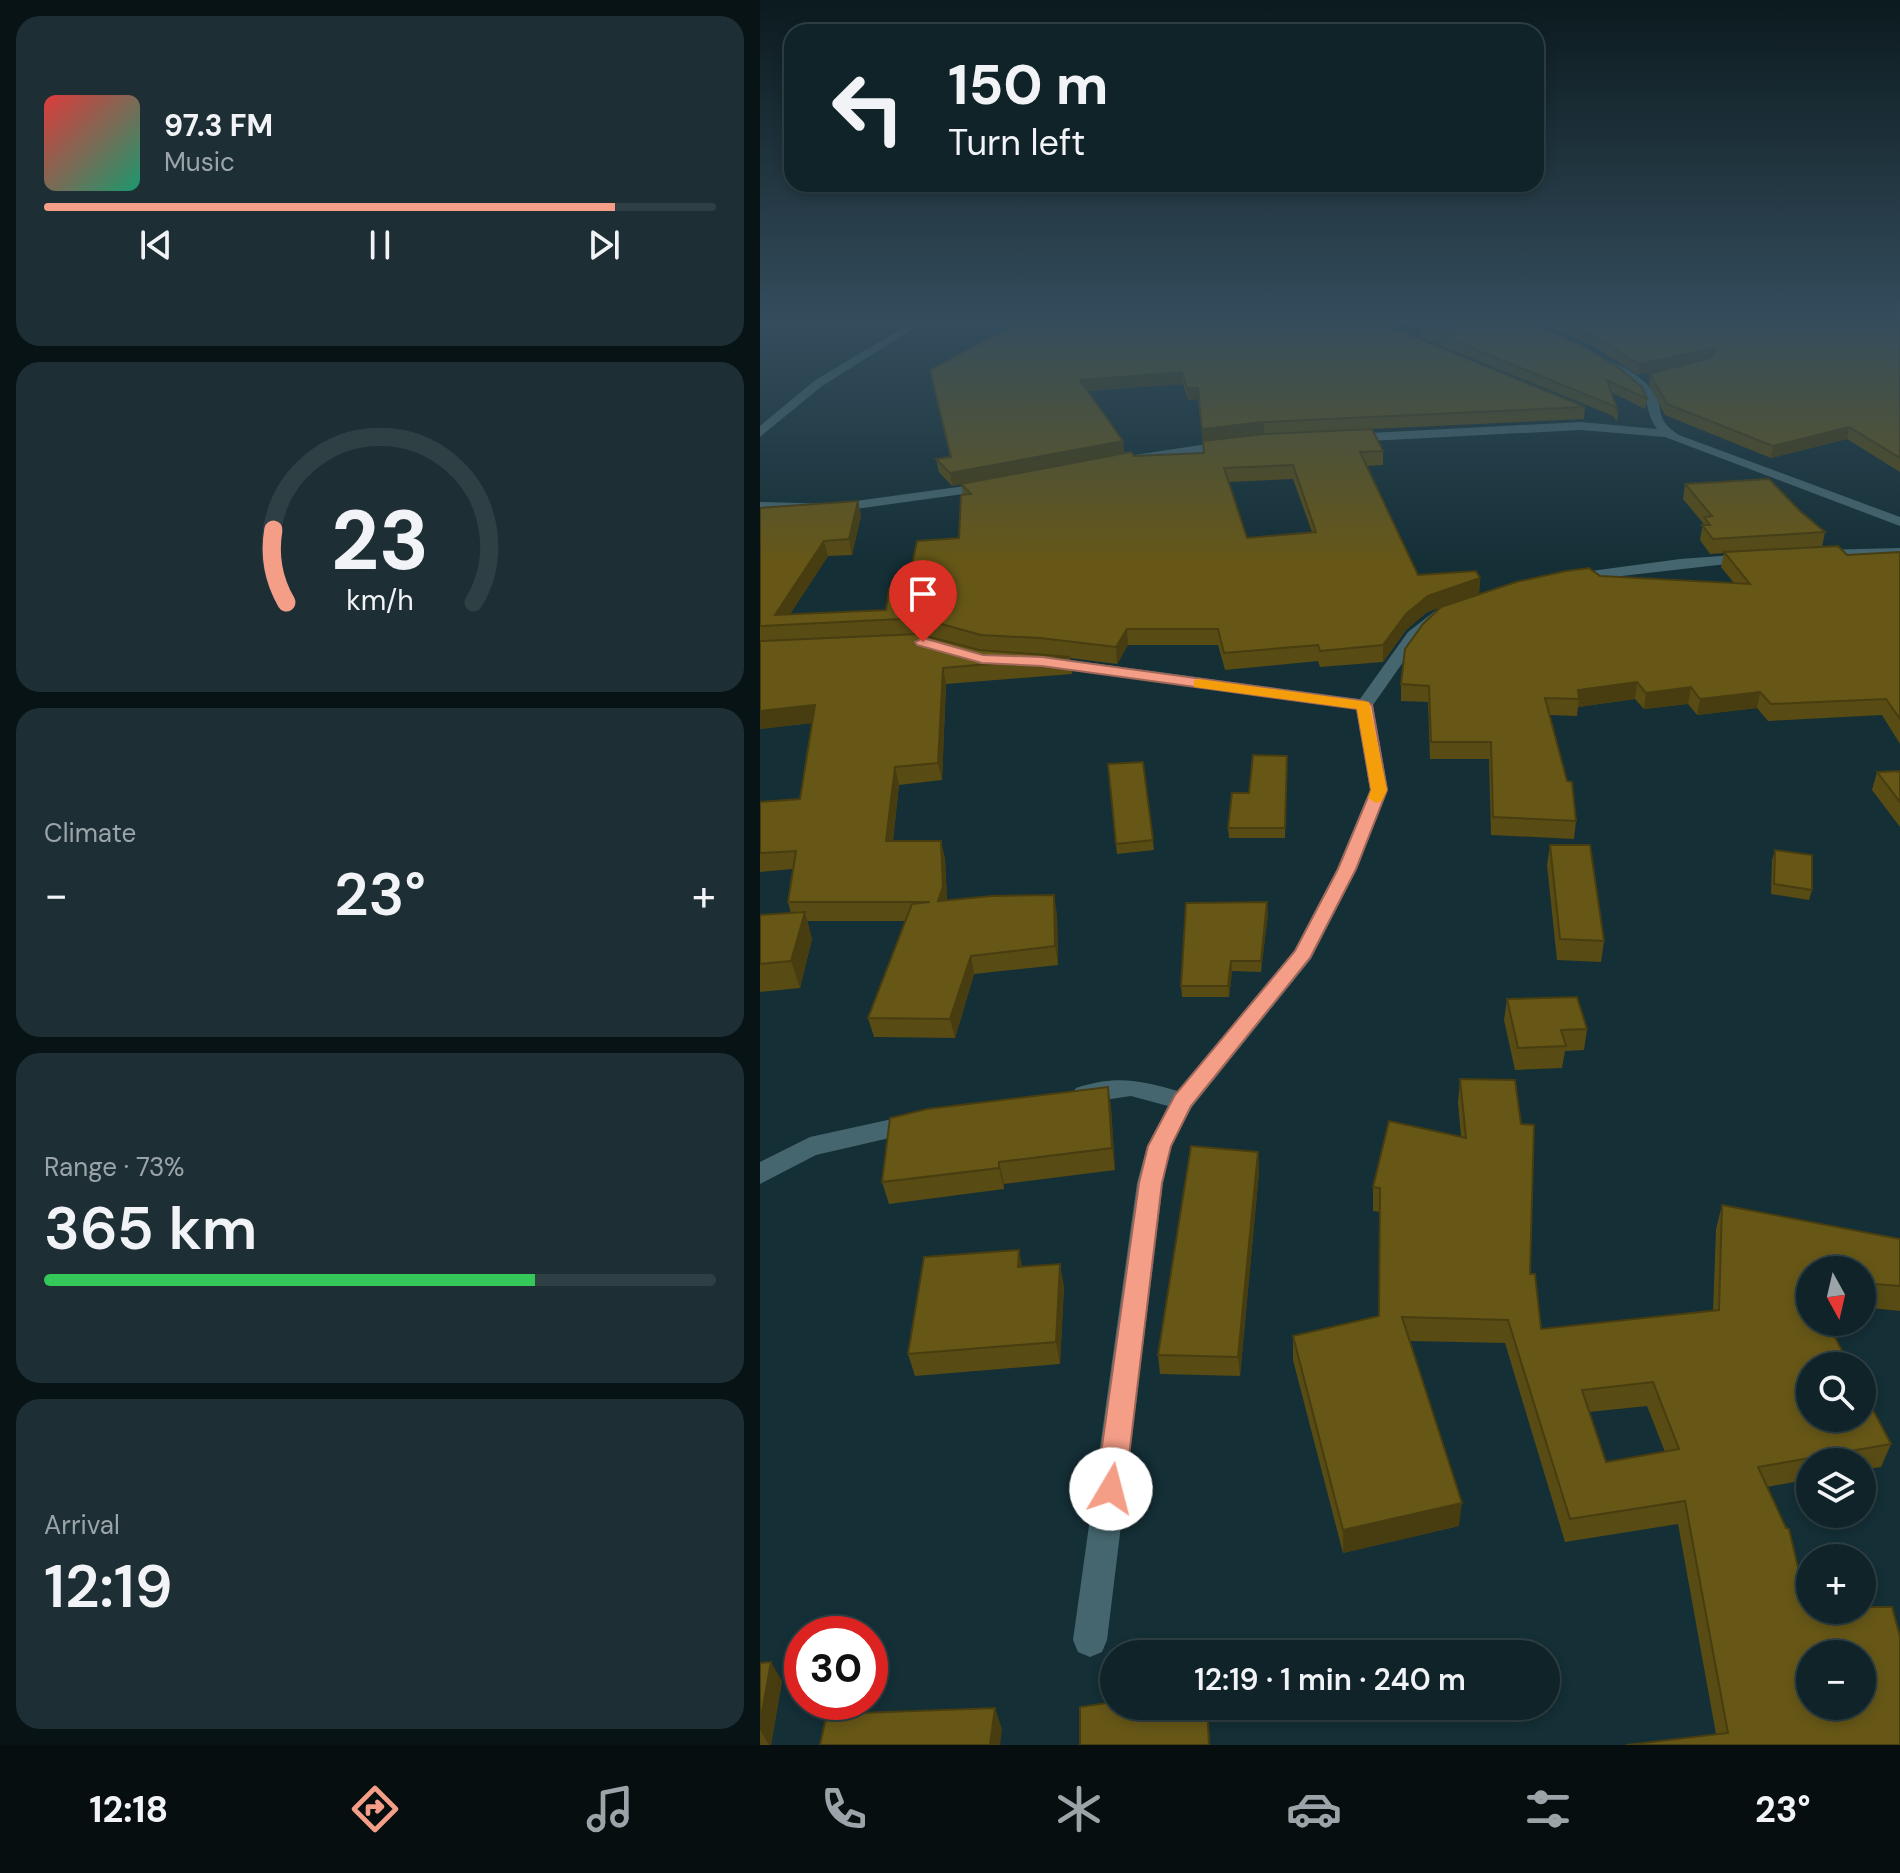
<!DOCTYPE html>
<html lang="en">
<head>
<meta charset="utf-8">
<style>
	:root { --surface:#0f2328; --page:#1d2f34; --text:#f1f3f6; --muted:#9ba4a8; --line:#2f4045; --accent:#f49e88 }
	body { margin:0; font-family:"DM Sans",sans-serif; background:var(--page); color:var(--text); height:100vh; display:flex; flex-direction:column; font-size:30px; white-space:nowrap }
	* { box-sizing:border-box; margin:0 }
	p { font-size:26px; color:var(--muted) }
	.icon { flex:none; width:44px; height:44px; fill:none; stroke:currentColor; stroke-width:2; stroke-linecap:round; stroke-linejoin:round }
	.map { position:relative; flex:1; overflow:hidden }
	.panel { display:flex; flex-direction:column; gap:16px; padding:16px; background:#081316; width:760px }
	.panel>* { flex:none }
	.hud { position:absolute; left:24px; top:24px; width:760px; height:168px; border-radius:24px; box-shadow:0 4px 12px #0003,0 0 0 2px var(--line); background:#0f2328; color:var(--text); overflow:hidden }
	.needle { width:52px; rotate:172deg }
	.fabs { position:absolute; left:1036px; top:1256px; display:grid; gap:16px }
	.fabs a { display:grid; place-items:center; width:80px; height:80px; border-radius:50%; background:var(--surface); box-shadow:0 4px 12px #0003,0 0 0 2px var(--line); font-size:40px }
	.speed { position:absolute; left:24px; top:1616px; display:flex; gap:16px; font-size:40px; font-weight:700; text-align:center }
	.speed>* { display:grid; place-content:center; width:104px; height:104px; border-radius:50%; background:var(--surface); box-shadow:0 4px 12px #0003,0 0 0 2px var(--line); line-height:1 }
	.speed .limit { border:12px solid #d22; background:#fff; color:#111 }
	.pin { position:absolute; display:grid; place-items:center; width:68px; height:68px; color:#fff; margin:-82px -34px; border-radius:50% 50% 50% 0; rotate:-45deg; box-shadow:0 0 8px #0007 }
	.pin .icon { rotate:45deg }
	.me { position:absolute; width:88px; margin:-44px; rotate:8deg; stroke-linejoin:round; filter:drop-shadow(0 0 6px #0008) }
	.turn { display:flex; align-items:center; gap:28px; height:168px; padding:0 32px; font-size:36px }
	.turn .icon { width:104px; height:104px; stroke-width:2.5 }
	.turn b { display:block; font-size:56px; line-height:68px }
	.big { font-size:60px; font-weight:600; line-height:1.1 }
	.panel .tile { flex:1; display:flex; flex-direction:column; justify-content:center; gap:12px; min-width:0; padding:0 28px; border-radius:24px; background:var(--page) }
	.panel .dial { align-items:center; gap:0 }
	.dial svg { height:208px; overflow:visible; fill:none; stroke:var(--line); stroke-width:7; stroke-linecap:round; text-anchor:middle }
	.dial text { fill:var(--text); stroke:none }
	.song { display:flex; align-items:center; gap:24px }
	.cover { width:96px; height:96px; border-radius:12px; background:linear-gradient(135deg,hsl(0 70% 55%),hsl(160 70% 35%)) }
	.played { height:8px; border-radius:4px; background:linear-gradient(90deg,var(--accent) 85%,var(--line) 85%) }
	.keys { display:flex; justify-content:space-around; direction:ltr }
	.heat { display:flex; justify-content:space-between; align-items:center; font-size:44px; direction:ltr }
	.charge { height:12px; border-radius:6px; background:linear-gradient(90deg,#34c759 73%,var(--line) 0) }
	.trip { position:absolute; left:340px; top:1640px; width:460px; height:80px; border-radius:40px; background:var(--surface); box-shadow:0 4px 12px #0003,0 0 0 2px var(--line); font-weight:600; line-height:80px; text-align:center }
	.menu { display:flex; height:128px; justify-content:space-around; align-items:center; background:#060e10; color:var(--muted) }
	.menu .icon { width:56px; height:56px }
	.menu .active { color:var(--accent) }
	.menu b { font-size:36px; color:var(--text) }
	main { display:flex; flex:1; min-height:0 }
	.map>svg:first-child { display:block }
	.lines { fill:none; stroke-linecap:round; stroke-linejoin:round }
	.minor { fill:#45666e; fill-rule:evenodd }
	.wall { fill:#584b14; fill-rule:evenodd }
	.shaded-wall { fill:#473d10 }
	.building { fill:#665717; stroke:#473d10; stroke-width:2; fill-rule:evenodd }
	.route { fill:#f49e88; stroke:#9f6758; stroke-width:2 }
	.slow { fill:#f59e0b }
</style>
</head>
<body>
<main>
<section class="panel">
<div class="tile">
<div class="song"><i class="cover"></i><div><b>97.3 FM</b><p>Music</p></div></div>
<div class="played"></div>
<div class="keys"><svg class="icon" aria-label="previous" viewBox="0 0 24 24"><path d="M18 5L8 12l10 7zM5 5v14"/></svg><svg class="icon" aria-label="pause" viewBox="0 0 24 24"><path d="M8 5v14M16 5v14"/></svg><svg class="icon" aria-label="next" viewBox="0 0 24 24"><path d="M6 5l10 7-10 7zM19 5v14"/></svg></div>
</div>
<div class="tile dial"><svg viewBox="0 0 100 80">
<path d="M14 69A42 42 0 1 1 86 69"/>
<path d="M14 69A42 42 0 0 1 9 41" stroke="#f49e88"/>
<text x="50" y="56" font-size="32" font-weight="700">23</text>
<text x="50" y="72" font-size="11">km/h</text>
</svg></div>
<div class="tile"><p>Climate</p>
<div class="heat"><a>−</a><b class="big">23°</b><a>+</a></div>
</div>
<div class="tile"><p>Range · 73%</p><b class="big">365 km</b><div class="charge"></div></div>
<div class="tile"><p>Arrival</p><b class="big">12:19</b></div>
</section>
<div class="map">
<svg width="1140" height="1745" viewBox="0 0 1140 1745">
	<rect width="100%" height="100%" fill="#142f36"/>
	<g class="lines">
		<g class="minor">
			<path d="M 159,318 L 170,318 L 62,386 L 0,437 L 0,426 L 54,381 Z"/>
			<path d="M 641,318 L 755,318 L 750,321 L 667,321 L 598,328 L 593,325 Z"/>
			<path d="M 847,360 C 863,366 885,378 894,393 C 906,410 892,417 919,435 L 1140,517 L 1140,526 L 905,437 L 821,430 L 591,442 L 585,438 L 591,434 L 821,422 L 897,429 C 889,418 889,410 885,398 C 880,383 856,373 843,365 L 843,361 Z"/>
			<path d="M 467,441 L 471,442 L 471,448 L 368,464 L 362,460 L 368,456 Z"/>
			<path d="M 227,483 L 234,487 L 232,490 L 74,512 L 0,510 L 0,502 L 74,504 Z"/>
			<path d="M 1140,548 L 1140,556 L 1060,558 L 1053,554 L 1060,550 Z"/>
			<path d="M 988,554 L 993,555 L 993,561 L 809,582 L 802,578 L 809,574 L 920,559 Z"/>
			<path d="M 675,611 L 683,616 L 660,638 L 613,705 L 628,790 L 597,869 L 551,959 L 432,1107 L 411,1146 L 403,1183 L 347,1640 L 342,1652 L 330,1657 L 318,1652 L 313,1640 L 377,1183 L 387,1146 L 408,1106 L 371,1096 L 324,1103 L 316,1100 L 312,1094 L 316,1088 C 356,1075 378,1080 418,1091 L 534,951 L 577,869 L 610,790 L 596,709 L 287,667 L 279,662 L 287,657 L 600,699 L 648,632 Z"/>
			<path d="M 155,1114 L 164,1116 L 167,1123 L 164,1130 L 56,1155 L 0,1184 L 0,1162 L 50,1137 Z"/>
		</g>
	</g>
	<g class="wall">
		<path d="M 267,318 L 825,407 L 824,419 L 504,434 L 623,451 L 623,465 L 606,466 L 658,575 L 720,578 L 719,594 L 667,612 L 646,630 L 623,662 L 560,667 L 558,661 L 465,670 L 458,645 L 368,645 L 357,664 L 310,658 L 312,674 L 186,684 L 182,780 L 139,785 L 133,841 L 181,841 L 185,859 L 187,900 L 297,914 L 298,965 L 214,974 L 195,1038 L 114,1037 L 108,1018 L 146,921 L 47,921 L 52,939 L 40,988 L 0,992 L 0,994 L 0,915 L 31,913 L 28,902 L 33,869 L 0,872 L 0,802 L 40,799 L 52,723 L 0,729 L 0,508 L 98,501 L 101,516 L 92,555 L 68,556 L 30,614 L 126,610 L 147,588 L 199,538 L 203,494 L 201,484 L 192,486 L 179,472 L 176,459 L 190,457 L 170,370 ZM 423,384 L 428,400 L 438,400 L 444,453 L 374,456 L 364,453 L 363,441 L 328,391 ZM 533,479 L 552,532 L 487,538 L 468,482 ZM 160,634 L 163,634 L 222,651 L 219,650 ZM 232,651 L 282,654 L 306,657 Z"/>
		<path d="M 685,318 L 760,318 L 887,399 L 885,409 L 851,392 L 858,412 L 857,422 L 853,416 L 660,337 L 661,327 L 690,330 L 684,324 Z"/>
		<path d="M 768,318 L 1140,318 L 1140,472 L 1087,439 L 1011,458 L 905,415 L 889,385 L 890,374 L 924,365 L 878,375 L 831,345 Z"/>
		<path d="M 925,484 L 1040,511 L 1065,532 L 1062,547 L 1087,555 L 1140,552 L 1140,744 L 1122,715 L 1008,721 L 997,708 L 937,715 L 928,704 L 884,709 L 875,699 L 818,707 L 817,716 L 790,715 L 816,821 L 814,839 L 731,835 L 729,759 L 670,759 L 668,702 L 641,701 L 641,684 L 840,576 L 974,583 L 961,567 L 964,553 L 950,554 L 940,540 L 943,523 L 923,499 Z"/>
		<path d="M 527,756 L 525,838 L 469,838 L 468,828 Z"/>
		<path d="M 383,762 L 394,850 L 357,854 L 348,764 Z"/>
		<path d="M 1140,771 L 1140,827 L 1112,790 L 1117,772 Z"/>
		<path d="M 790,845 L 844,941 L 841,962 L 797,960 L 787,865 Z"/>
		<path d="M 1015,850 L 1052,890 L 1049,900 L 1011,894 L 1012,860 Z"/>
		<path d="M 508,913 L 501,972 L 472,971 L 469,997 L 422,997 L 421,986 Z"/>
		<path d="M 747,999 L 827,1029 L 824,1050 L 805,1051 L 802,1068 L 755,1070 L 744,1020 Z"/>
		<path d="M 700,1079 L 770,1274 L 781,1329 L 953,1311 L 956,1229 L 962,1205 L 1140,1239 L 1140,1311 L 1102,1307 L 1102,1270 L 1050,1270 L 1050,1322 L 1131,1444 L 1121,1467 L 1102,1470 L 1102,1462 L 1050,1462 L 1050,1479 L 1007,1487 L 1047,1606 L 1140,1745 L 866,1745 L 956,1734 L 918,1524 L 805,1542 L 745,1343 L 650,1341 L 699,1526 L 583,1553 L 533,1360 L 533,1336 L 619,1316 L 620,1212 L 613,1211 L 613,1187 L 701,1137 L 698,1103 ZM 887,1406 L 905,1452 L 846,1462 L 829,1412 Z"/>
		<path d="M 348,1087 L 351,1108 L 355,1170 L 244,1184 L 244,1189 L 129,1204 L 122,1182 Z"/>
		<path d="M 498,1152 L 499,1172 L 480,1376 L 400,1374 L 398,1355 Z"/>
		<path d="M 262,1267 L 304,1286 L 300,1364 L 155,1376 L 148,1354 Z"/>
		<path d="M 0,1663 L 22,1681 L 11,1745 L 0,1745 Z"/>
	</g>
	<g class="shaded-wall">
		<path d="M 954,348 L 952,359 L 878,375 L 879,364 Z"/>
		<path d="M 422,372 L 423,384 L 322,391 L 320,380 Z"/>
		<path d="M 427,388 L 438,388 L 438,400 L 428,400 Z"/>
		<path d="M 504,422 L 504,434 L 442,442 L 442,429 Z"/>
		<path d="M 1089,427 L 1087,439 L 1011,458 L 1013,446 Z"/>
		<path d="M 363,441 L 364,454 L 192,486 L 190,473 Z"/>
		<path d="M 98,501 L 101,516 L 92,555 L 89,539 Z"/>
		<path d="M 64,541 L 68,556 L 23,625 L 15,615 Z"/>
		<path d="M 720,578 L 719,594 L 667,612 L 646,630 L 623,662 L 623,645 L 646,614 L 668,596 Z"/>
		<path d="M 367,629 L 368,645 L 357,664 L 356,647 Z"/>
		<path d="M 183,668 L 186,684 L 182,780 L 178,763 Z"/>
		<path d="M 877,682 L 875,699 L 818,707 L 819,699 L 818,690 Z"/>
		<path d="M 931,687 L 928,704 L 884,709 L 886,693 Z"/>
		<path d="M 1000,692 L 997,708 L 937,715 L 940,699 Z"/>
		<path d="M 55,705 L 59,722 L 0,729 L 0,711 Z"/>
		<path d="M 135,767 L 139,785 L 131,859 L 126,841 Z"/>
		<path d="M 181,841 L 185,859 L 187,904 L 178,901 Z"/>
		<path d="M 294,895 L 297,914 L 298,965 L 295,946 Z"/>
		<path d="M 507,902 L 508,913 L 501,972 L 501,961 Z"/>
		<path d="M 45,912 L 52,939 L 40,988 L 31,961 Z"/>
		<path d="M 211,956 L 214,974 L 195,1038 L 190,1019 Z"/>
		<path d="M 471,961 L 472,971 L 469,997 L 468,986 Z"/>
		<path d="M 348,1087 L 351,1108 L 355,1170 L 352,1148 Z"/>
		<path d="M 498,1152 L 499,1172 L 480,1376 L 478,1357 Z"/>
		<path d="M 239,1162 L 244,1184 L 244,1189 L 239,1168 Z"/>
		<path d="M 259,1250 L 263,1271 L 258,1267 Z"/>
		<path d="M 300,1264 L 304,1286 L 300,1364 L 296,1342 Z"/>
		<path d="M 702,1503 L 699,1526 L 583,1553 L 583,1530 Z"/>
		<path d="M 11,1662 L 22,1681 L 11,1745 L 9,1745 L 0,1730 L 0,1723 Z"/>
		<path d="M 447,1706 L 448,1706 L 450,1745 L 449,1745 Z"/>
		<path d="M 235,1708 L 242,1729 L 240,1745 L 230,1745 Z"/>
	</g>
	<g class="building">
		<path d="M 267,318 L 584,318 L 618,322 L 825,407 L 504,422 L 442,429 L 438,388 L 427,388 L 422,372 L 320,380 L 363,441 L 190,473 L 176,459 L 191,457 L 170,370 Z"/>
		<path d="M 687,318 L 760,318 L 819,344 L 859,368 L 882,387 L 887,399 L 847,380 L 858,412 L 854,406 L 661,327 L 699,331 Z"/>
		<path d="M 792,318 L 1140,318 L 1140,458 L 1089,427 L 1013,446 L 907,404 L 890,374 L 953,357 L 954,348 L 879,364 L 832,335 Z"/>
		<path d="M 612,429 L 623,451 L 600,452 L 658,575 L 716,571 L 720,578 L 668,596 L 646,614 L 623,645 L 560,651 L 558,645 L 464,653 L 458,629 L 367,629 L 356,647 L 280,638 L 221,635 L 160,618 L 0,626 L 0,508 L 98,501 L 89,539 L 64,541 L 15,615 L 126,610 L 129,589 L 147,588 L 157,541 L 199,538 L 201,495 L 211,494 L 201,484 L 371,452 L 374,456 L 444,453 L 443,441 L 504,434 ZM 533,465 L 556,532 L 487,538 L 464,468 Z"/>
		<path d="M 1009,479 L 1040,511 L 1065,532 L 953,539 L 942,525 L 950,525 L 944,517 L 952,516 L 925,484 Z"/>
		<path d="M 1078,546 L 1087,555 L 1140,552 L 1140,719 L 1126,699 L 1011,704 L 1000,692 L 940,699 L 931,687 L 886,693 L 877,682 L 818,690 L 819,699 L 785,698 L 807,781 L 812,782 L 816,821 L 733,817 L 731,742 L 671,742 L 669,686 L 641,684 L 645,649 L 663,624 L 681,607 L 756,582 L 806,571 L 829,568 L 840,576 L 990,584 L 964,552 Z"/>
		<path d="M 158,634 L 219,650 L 310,657 L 183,668 L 178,763 L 135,767 L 126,841 L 181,841 L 183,886 L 178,901 L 232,896 L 294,895 L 295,946 L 211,956 L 190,1019 L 108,1018 L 152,904 L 170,902 L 28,902 L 36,851 L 0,853 L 0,802 L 40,799 L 55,705 L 0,711 L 0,641 Z"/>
		<path d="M 493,755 L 527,756 L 525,828 L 468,828 L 472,793 L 489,793 Z"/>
		<path d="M 383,762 L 393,840 L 356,844 L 348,764 Z"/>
		<path d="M 1140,771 L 1140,802 L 1117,772 Z"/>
		<path d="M 790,845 L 830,845 L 844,941 L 800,939 Z"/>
		<path d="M 1015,850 L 1052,855 L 1052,890 L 1014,884 Z"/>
		<path d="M 507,902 L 501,961 L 471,961 L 468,986 L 421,986 L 426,903 Z"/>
		<path d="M 45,912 L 31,961 L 0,964 L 0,915 Z"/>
		<path d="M 817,997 L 827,1029 L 801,1030 L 806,1046 L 758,1048 L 747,999 Z"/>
		<path d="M 700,1079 L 755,1080 L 761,1124 L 774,1125 L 770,1274 L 775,1274 L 781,1329 L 959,1310 L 962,1205 L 1140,1239 L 1140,1286 L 1102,1283 L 1102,1270 L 1050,1270 L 1050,1278 L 1043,1278 L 1050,1291 L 1050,1322 L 1067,1322 L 1090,1366 L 1050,1366 L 1050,1418 L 1102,1418 L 1102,1389 L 1131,1444 L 998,1467 L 1026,1528 L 1029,1529 L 1047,1606 L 1050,1606 L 1050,1610 L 1102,1610 L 1102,1607 L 1132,1607 L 1140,1637 L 1140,1745 L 866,1745 L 968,1733 L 925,1501 L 810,1519 L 748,1320 L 642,1317 L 702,1503 L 583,1530 L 533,1336 L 619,1316 L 620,1188 L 613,1187 L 629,1121 L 706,1138 ZM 893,1382 L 919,1449 L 846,1462 L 822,1390 ZM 1050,1654 L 1102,1654 L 1102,1706 L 1050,1706 Z"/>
		<path d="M 348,1087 L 352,1148 L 239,1162 L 239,1168 L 122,1182 L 130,1118 L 167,1109 Z"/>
		<path d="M 431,1146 L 498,1152 L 478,1357 L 398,1355 Z"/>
		<path d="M 259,1250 L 258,1267 L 300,1264 L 296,1342 L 148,1354 L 164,1257 Z"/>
		<path d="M 11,1662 L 0,1723 L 0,1663 Z"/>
		<path d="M 354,1702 L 354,1706 L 447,1706 L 449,1745 L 320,1745 L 320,1707 Z"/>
		<path d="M 235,1708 L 230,1745 L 60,1745 L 65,1722 L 73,1714 Z"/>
	</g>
	<linearGradient id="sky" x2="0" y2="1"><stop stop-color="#0b1a1e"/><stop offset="0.57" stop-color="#344d5d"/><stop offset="1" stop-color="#344d5d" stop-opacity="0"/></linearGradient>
	<rect width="1140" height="562" fill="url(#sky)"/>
	<path class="route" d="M 163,638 L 223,655 L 282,657 L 604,701 L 612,705 L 627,790 L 596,869 L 550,958 L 431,1106 L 411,1146 L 402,1183 L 365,1489 L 361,1499 L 351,1503 L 341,1499 L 336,1489 L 379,1183 L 388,1146 L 415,1095 L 535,951 L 578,869 L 611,790 L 597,709 L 282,666 L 222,663 L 157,645 L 155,642 Z"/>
	<path class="slow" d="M 439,679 L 609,702 L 627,790 L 622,801 L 616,803 L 608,798 L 611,790 L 597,709 L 434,687 L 434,680 Z"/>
</svg>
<div class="fabs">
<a><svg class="needle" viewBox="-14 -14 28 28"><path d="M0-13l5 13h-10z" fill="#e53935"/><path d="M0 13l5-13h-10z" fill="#9ba4a8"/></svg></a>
<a><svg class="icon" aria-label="search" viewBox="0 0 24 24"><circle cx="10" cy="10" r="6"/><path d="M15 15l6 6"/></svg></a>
<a><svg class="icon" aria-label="layers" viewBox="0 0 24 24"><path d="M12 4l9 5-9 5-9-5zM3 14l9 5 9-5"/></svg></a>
<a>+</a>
<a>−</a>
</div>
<div class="speed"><div class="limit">30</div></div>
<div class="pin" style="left:163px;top:642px;background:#d93025"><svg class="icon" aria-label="arrive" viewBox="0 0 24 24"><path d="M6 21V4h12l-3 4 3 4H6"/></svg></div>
<svg class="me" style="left:351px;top:1489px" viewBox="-20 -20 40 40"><circle r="19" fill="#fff"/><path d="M0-13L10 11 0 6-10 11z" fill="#f49e88"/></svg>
<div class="trip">12:19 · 1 min · 240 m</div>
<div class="hud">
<div class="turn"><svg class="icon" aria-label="left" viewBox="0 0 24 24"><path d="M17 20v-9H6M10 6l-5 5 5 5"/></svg><div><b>150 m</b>Turn left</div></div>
</div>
</div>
</main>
<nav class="menu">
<b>12:18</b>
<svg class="icon active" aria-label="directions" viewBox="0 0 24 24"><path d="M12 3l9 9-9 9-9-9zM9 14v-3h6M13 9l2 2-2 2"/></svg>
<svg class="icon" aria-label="music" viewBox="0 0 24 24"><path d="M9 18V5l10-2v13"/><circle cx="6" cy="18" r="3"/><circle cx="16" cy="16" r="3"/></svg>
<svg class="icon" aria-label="phone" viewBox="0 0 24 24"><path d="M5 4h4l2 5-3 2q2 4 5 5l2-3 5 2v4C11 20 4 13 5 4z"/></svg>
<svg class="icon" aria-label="climate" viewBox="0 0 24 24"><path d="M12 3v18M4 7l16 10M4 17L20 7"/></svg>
<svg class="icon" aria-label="car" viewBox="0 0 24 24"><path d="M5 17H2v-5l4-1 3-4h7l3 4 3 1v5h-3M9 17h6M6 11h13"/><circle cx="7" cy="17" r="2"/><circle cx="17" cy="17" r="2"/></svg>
<svg class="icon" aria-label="filters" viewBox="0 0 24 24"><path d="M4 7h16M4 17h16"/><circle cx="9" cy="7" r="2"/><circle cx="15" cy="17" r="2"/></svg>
<b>23°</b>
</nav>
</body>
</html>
